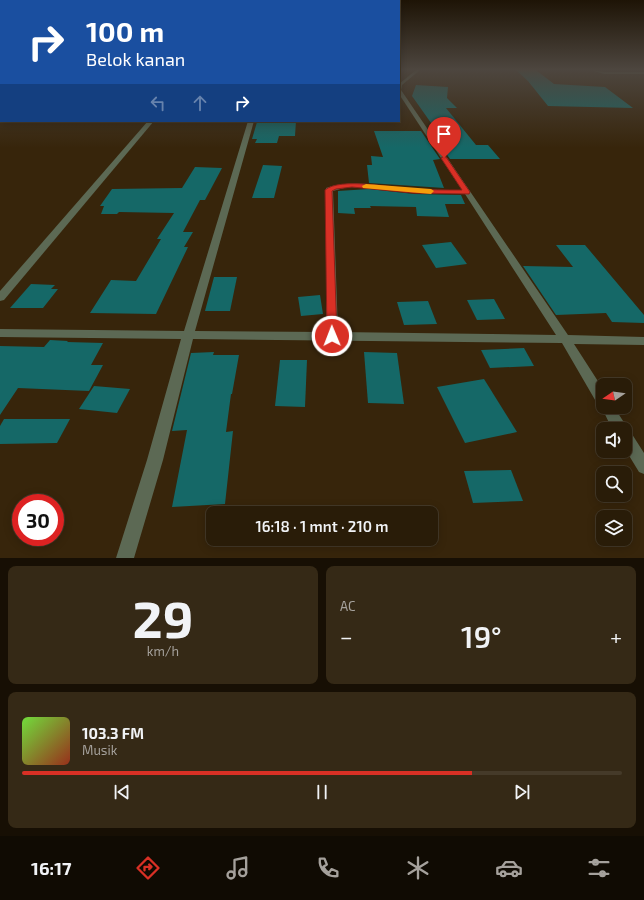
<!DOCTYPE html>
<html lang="id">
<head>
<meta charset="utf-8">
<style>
	:root { --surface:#291c08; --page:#352916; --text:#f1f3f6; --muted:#a5a19c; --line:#453a29; --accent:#d93025 }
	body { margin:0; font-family:"Exo 2",sans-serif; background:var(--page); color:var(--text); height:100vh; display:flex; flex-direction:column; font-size:15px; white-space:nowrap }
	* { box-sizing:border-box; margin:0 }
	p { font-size:13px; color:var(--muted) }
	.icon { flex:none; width:22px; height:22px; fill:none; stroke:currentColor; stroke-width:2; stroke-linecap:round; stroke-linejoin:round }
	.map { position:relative; height:558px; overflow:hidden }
	.drawer { display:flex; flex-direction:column; gap:8px; padding:8px; background:#170f04; flex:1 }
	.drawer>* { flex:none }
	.hud { position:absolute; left:0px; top:0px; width:400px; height:122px; box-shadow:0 2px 10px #0003,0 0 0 1px var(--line); background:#1a4fa0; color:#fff; overflow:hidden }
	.needle { width:26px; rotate:257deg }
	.tools { position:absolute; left:596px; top:378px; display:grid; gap:8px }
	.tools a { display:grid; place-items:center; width:36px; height:36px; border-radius:8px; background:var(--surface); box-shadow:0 2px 10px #0003,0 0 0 1px var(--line); font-size:20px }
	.speed { position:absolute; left:12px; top:494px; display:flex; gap:8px; font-size:20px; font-weight:700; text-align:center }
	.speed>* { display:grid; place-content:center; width:52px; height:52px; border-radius:50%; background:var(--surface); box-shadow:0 2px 10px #0003,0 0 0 1px var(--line); line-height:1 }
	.speed .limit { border:6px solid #d22; background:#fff; color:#111 }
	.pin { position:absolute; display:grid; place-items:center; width:34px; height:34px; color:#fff; margin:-41px -17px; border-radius:50% 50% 50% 0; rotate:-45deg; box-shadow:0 0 4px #0007 }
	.pin .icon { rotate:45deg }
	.me { position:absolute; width:44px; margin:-22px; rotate:359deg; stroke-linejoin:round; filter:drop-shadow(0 0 3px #0008) }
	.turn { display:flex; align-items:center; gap:14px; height:84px; padding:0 20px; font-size:18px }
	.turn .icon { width:52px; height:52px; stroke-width:2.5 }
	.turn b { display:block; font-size:28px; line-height:34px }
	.lanes { display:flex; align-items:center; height:38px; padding:0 20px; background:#0003; justify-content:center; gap:20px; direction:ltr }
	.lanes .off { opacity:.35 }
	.big { font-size:30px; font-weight:600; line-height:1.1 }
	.drawer .card { flex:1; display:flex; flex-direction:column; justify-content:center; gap:6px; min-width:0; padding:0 14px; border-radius:8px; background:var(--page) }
	.drawer .dial { align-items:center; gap:0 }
	.dial b { font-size:52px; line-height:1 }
	.song { display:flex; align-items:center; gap:12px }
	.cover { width:48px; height:48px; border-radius:6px; background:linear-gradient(135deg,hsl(100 70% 55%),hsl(10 70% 35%)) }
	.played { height:4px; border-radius:2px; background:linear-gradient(90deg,var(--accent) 75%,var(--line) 75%) }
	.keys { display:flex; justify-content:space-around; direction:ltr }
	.heat { display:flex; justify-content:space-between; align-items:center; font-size:22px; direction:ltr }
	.drawer .tiles { flex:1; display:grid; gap:8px; grid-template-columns:1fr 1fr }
	.card:last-child { grid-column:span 2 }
	.trip { position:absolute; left:206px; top:506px; width:232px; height:40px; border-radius:8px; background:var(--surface); box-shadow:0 2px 10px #0003,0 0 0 1px var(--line); font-weight:600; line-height:40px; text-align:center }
	.dock { display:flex; height:64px; justify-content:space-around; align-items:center; background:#100b03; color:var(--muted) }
	.dock .icon { width:28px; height:28px }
	.dock .selected { color:var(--accent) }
	.dock b { font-size:18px; color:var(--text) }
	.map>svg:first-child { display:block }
	.building { fill:#156867 }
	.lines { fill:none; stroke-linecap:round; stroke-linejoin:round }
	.minor { fill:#5c6954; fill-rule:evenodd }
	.route { fill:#d93025; stroke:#8d1f18 }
	.slow { fill:#f59e0b }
</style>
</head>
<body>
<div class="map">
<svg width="644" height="558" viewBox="0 0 644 558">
	<rect width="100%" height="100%" fill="#37250b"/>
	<g class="building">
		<path d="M 516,70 L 536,70 L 554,84 L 605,87 L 633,108 L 548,106 L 528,81 Z"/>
		<path d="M 416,85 L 448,87 L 447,98 L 457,108 L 446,108 L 476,145 L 488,145 L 500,159 L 450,159 L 430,131 L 436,130 L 412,96 Z"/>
		<path d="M 279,121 L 296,121 L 295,136 L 279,136 L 277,143 L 255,143 L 257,139 L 252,139 L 257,122 Z"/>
		<path d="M 374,131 L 421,131 L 440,159 L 433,160 L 444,188 L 369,183 L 367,165 L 372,165 L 371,156 L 383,157 Z"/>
		<path d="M 263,165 L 282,166 L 274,198 L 252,198 Z"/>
		<path d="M 195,167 L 222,168 L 205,200 L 200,200 L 183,232 L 193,232 L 184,247 L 188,247 L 156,314 L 90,313 L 111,280 L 136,281 L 161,239 L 157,239 L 174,213 L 119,212 L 117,214 L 101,214 L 104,206 L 100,206 L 112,189 L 182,188 Z"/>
		<path d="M 369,189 L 414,194 L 461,195 L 465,204 L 445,204 L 449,217 L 417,216 L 416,207 L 370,206 L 371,208 L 354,208 L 355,214 L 338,213 L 338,191 Z"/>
		<path d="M 451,242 L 467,264 L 436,268 L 422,245 Z"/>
		<path d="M 556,245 L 585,245 L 644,315 L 644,323 L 612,322 L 606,313 L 556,315 L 523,266 L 573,267 Z"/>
		<path d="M 214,277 L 237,277 L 230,311 L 205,311 Z"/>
		<path d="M 31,284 L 55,285 L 51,289 L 58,289 L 43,308 L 10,308 Z"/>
		<path d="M 320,295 L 323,314 L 301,316 L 298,297 Z"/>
		<path d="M 494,299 L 505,319 L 477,320 L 467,300 Z"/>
		<path d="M 428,301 L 437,324 L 404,325 L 397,302 Z"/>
		<path d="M 50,340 L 68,341 L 67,342 L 103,343 L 91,365 L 103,365 L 89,391 L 18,388 L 0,415 L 0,346 L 44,347 Z"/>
		<path d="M 524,348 L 534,366 L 490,368 L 481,350 Z"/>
		<path d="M 214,352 L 213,355 L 239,355 L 232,394 L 231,394 L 226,432 L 233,431 L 225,504 L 172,507 L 187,430 L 172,431 L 191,353 Z"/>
		<path d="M 364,352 L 397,353 L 404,404 L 368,403 Z"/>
		<path d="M 280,360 L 307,360 L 305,407 L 275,406 Z"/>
		<path d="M 484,379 L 517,432 L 465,443 L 437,387 Z"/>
		<path d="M 94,386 L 130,389 L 117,413 L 79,409 Z"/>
		<path d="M 4,419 L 70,419 L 57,443 L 0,444 L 0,426 Z"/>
		<path d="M 511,470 L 523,501 L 473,503 L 464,471 Z"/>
	</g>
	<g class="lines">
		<g class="minor">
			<rect x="0" y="70" width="1" height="2"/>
			<path d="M 416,70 L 420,70 L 402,85 L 401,90 L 568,335 L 644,337 L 644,345 L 574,344 L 603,389 L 603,407 L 614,407 L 625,424 L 627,430 L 630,431 L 644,453 L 644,474 L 639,472 L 625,449 L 625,429 L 612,429 L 601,406 L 598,405 L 562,343 L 193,339 L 163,460 L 134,558 L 116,558 L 147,460 L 181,339 L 0,337 L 0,329 L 184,331 L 248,121 L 254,121 L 195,331 L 326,332 L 326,188 C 353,179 378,186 406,188 C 424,190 443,190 462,190 L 399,94 L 399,84 ZM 348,187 L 371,188 L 414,193 L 465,194 L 556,335 L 338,332 L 333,191 Z"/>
			<path d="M 591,70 L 604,72 L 644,72 L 644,74 L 604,74 Z"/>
			<rect x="0" y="113" width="1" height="4"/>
			<path d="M 148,121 L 154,121 L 4,300 L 0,301 L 0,291 Z"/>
		</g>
	</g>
	<linearGradient id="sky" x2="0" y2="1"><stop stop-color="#1e1406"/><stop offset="0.47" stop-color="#4d463f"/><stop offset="1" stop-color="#4d463f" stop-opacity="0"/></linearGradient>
	<rect width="644" height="148" fill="url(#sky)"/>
	<path class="route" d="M 444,156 L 446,157 L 470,192 L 469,194 L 413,193 L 352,187 L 336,189 L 332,191 L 337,336 L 336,339 L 328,339 L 327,336 L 325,190 C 340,177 393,188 413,189 C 429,190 446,190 462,190 L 441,158 Z"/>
	<path class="slow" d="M 366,184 L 431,189 L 434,191 L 431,194 L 363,188 L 362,186 Z"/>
</svg>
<div class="tools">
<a><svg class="needle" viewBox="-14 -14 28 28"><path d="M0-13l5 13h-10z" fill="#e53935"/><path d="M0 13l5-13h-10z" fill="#a5a19c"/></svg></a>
<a><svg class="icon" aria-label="sound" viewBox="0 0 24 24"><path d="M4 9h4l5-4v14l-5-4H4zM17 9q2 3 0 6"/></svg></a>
<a><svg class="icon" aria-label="search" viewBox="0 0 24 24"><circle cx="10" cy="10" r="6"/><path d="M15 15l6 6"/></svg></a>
<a><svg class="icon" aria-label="layers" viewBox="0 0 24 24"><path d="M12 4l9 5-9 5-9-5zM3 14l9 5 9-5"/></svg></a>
</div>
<div class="speed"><div class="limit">30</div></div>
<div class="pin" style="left:444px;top:158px;background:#d93025"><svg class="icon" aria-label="arrive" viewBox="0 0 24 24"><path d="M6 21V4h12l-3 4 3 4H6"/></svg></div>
<svg class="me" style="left:332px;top:336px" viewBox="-20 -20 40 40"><circle r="17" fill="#d93025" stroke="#fff" stroke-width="3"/><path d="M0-11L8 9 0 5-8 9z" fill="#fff"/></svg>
<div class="trip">16:18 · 1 mnt · 210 m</div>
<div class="hud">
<div class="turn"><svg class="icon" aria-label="right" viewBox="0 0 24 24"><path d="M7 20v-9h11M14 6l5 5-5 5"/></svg><div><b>100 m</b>Belok kanan</div></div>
<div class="lanes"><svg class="icon off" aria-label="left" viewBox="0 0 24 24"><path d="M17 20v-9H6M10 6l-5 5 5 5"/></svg><svg class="icon off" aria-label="ahead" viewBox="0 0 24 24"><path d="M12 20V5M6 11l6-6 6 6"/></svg><svg class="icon" aria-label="right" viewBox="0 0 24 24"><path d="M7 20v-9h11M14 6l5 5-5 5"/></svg></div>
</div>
</div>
<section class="drawer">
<div class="tiles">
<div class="card dial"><b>29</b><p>km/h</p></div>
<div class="card"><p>AC</p>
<div class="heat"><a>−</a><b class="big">19°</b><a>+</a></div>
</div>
<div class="card">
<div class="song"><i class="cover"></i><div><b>103.3 FM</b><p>Musik</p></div></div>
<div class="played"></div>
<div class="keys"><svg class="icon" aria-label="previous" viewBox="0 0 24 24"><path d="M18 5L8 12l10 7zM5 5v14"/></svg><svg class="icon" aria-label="pause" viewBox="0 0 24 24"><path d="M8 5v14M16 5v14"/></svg><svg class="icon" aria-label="next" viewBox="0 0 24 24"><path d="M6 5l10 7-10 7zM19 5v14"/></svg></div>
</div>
</div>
</section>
<nav class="dock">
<b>16:17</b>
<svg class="icon selected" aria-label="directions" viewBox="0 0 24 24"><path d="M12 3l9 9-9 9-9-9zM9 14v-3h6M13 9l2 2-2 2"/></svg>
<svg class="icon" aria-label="music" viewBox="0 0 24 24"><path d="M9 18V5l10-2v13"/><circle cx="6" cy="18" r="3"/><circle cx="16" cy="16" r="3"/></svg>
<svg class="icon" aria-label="phone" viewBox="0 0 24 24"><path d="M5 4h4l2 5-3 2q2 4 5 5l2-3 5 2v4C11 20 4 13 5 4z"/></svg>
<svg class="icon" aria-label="climate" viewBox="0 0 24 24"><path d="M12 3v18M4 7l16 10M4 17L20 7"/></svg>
<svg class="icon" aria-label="car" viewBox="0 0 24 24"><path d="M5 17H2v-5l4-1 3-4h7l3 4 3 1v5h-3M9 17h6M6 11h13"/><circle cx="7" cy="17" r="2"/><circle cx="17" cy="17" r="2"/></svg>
<svg class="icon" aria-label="filters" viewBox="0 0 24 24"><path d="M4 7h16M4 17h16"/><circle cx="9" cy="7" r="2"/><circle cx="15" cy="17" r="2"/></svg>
</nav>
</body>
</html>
